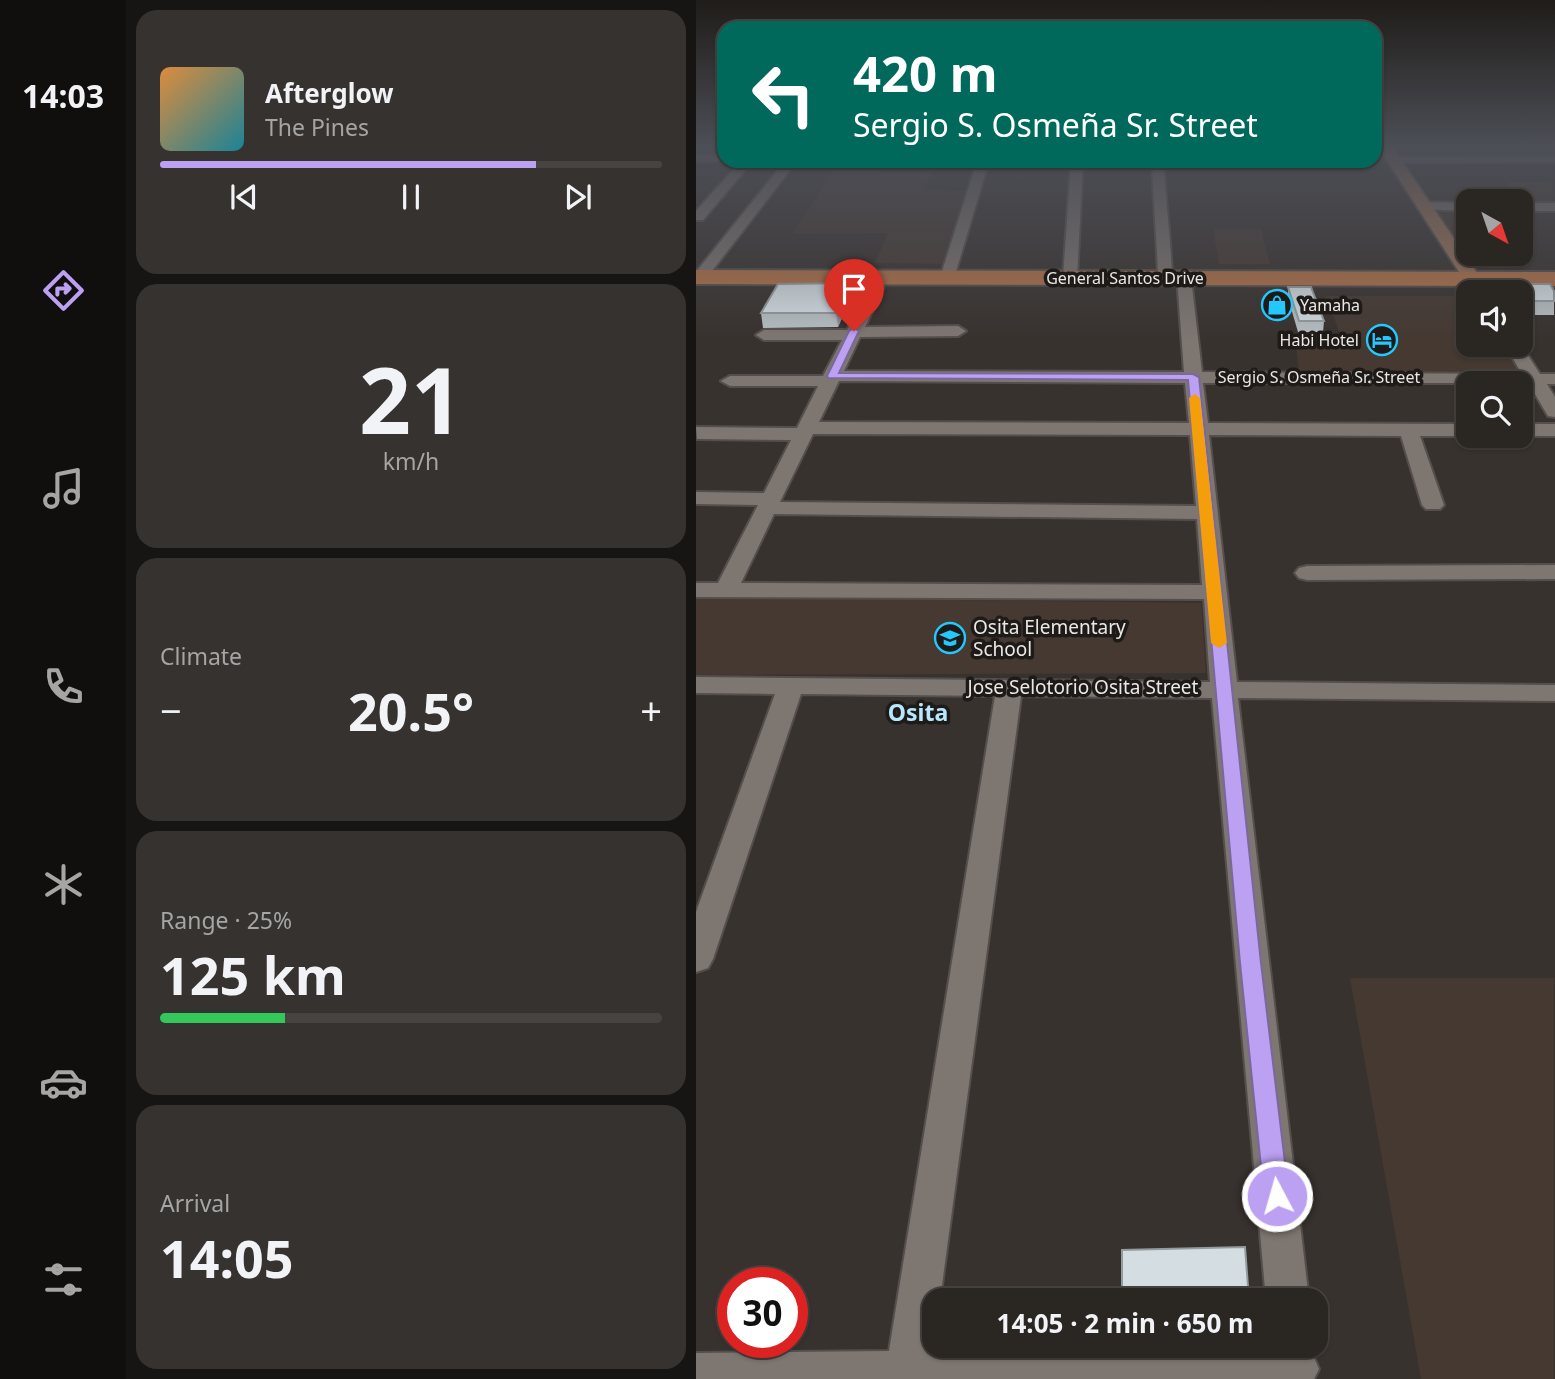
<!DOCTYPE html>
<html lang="en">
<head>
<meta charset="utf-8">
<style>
	:root { --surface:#2a2622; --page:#36322f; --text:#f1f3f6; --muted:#a5a5a5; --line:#464340; --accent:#bca0f2 }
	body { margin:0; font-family:"Noto Sans",sans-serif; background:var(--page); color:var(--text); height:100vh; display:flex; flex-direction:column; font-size:26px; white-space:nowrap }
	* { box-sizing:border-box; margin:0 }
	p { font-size:23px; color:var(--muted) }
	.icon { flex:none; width:38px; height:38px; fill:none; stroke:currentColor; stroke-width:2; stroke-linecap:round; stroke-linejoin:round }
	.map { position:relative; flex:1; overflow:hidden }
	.details { display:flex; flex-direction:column; gap:10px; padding:10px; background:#171513; width:570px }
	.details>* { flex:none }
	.guide { position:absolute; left:21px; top:21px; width:665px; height:147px; border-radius:21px; box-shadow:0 2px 5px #0004,0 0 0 2px var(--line); background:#00695c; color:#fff; overflow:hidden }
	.needle { width:46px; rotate:140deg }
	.buttons { position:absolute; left:760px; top:189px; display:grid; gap:14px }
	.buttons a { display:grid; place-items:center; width:77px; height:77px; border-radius:14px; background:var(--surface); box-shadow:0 2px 5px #0004,0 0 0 2px var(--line); font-size:35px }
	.speed { position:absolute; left:21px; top:1267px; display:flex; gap:14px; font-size:35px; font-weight:700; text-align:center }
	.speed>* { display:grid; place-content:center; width:91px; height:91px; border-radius:50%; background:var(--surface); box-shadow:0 2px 5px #0004,0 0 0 2px var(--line); line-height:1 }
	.speed .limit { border:10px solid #d22; background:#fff; color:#111 }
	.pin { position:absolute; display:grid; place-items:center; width:60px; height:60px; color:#fff; margin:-72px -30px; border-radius:50% 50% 50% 0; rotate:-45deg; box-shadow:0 0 7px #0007 }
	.pin .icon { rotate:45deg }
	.me { position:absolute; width:77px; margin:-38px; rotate:354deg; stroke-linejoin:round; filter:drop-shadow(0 0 5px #0008) }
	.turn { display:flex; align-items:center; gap:24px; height:147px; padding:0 21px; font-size:32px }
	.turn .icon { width:91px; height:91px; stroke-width:2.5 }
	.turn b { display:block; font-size:49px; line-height:60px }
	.big { font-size:52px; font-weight:700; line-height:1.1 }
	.details .card { flex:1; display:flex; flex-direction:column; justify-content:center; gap:10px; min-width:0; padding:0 24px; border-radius:21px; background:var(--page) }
	.details .dial { align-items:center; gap:0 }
	.dial b { font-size:91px; line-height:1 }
	.song { display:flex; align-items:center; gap:21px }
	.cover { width:84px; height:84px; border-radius:10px; background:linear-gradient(135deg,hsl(30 70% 55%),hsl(190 70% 35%)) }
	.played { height:7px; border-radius:4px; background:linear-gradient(90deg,var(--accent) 75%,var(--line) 75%) }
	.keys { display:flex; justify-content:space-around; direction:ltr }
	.heat { display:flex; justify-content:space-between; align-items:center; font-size:38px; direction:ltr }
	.charge { height:10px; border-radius:5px; background:linear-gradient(90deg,#34c759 25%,var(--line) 0) }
	.trip { position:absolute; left:226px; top:1288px; width:406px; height:70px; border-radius:21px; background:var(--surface); box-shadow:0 2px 5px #0004,0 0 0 2px var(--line); font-weight:700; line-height:70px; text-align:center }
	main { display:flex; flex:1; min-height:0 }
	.dock { display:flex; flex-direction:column; width:126px; justify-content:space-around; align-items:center; background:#110f0e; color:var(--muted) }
	.dock .icon { width:49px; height:49px }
	.dock .active { color:var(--accent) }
	.dock b { font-size:32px; color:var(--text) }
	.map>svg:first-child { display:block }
	.built { fill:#453932 }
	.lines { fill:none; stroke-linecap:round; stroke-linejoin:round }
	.minor-casing { stroke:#544f4c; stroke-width:4 }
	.major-casing { stroke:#544f4c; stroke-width:4 }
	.highway-casing { stroke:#544f4c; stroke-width:4 }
	.minor { fill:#7e7671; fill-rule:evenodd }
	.major { fill:#9d7458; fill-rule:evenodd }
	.highway { fill:#b27248; fill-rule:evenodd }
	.wall { fill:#b6bfc2 }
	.shaded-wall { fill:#949b9e }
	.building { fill:#d4dee2; stroke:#949b9e; stroke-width:2 }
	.route { fill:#bca0f2; stroke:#7a689d; stroke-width:2 }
	.slow { fill:#f59e0b }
	.labels { text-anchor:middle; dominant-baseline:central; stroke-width:7; stroke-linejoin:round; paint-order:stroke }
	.far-street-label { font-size:16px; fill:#ebe7e4; stroke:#1d1a18 }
	.far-poi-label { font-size:16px; fill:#ebe7e4; stroke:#1d1a18; text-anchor:start }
	.poi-label { font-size:19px; fill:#ebe7e4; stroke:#1d1a18; text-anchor:start }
	.street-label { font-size:19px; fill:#ebe7e4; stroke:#1d1a18 }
	.quarter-label { font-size:23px; font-weight:bold; fill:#b5e7fd; stroke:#1d1a18 }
</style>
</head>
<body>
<main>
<nav class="dock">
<b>14:03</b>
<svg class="icon active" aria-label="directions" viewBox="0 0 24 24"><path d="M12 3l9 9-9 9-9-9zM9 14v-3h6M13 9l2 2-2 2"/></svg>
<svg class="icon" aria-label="music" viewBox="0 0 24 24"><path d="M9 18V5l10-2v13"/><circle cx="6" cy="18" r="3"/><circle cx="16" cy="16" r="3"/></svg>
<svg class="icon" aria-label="phone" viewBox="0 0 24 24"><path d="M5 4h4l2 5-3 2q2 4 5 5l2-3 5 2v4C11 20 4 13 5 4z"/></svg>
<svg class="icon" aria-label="climate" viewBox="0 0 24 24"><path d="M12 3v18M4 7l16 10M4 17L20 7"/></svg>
<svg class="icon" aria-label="car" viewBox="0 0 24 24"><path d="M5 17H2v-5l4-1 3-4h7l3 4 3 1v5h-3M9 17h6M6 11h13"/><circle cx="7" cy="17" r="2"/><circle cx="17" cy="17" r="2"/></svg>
<svg class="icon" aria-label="filters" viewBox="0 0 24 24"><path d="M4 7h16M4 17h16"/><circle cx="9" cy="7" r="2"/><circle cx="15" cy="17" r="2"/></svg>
</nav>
<section class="details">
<div class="card">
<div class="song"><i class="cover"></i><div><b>Afterglow</b><p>The Pines</p></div></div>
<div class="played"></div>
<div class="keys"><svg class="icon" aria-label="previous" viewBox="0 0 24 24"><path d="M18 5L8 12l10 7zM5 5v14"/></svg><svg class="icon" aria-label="pause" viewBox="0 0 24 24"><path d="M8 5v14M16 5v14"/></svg><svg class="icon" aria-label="next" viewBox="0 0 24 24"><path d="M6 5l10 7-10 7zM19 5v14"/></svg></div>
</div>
<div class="card dial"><b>21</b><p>km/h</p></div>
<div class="card"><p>Climate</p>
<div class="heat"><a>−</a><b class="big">20.5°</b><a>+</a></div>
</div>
<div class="card"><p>Range · 25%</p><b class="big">125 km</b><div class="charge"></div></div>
<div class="card"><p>Arrival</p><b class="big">14:05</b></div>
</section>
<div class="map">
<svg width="859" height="1379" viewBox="0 0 859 1379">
	<rect width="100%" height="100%" fill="#38322e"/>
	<g class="built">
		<path d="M 742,148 L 820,148 L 830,158 L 751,158 Z"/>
		<path d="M 137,170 L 236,171 L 228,190 L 275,191 L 251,264 L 179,263 L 192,233 L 97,234 Z"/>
		<path d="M 810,182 L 853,182 L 858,188 L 858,205 L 829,205 Z"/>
		<path d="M 772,209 L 772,237 L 757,237 L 740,210 Z"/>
		<path d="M 517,229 L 565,229 L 574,264 L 523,264 Z"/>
		<path d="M 630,296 L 772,296 L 772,345 L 809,345 L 828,375 L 603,373 L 599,335 L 644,334 Z"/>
		<path d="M 0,597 L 505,603 L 510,673 L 0,675 Z"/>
		<path d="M 654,978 L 858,978 L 858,1379 L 725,1379 Z"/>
	</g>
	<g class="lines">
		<g class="minor-casing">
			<g id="minor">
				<path d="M 0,155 L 28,155 L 30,161 L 0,161 Z"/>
				<path d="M 859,156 L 859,162 L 698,163 L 692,160 L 698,157 Z"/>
				<path d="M 45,161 L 57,161 L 7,220 L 0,220 L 0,211 Z"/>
				<path d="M 89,161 L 101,161 L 9,280 L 0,280 L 0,272 Z"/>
				<path d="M 281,161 L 293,161 L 258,278 L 251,282 L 246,281 L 244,278 Z"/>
				<path d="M 375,161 L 387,161 L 381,278 L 374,282 L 367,278 Z"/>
				<path d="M 456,161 L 468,161 C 469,200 475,239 476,278 L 469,282 L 462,278 C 461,239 457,200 456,161 Z"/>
				<path d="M 727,202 L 772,203 L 772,211 L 722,209 L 721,206 Z"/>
				<rect x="824" y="203" width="35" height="8"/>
				<path d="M 185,274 L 192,278 L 169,327 L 262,326 L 270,331 L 262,336 L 164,337 L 148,371 L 488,372 L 481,278 L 488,274 L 495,278 L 506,372 L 826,374 L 809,345 L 824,343 L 844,374 L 859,374 L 859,384 L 851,384 L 859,397 L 859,417 L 852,416 L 833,384 L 824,383 L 507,383 L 512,423 L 772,424 L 772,436 L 724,436 L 748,505 L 744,509 L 730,509 L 726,505 L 705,436 L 513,435 L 541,682 L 859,685 L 859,701 L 542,698 L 613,1300 L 570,1300 L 516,698 L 325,696 L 244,1300 L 238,1300 L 238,1351 L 600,1346 L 616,1353 L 623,1369 L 618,1379 L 0,1379 L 0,1353 L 193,1351 L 299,696 L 105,694 L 17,959 L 12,968 L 0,972 L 0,912 L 79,694 L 0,693 L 0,677 L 514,682 L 508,599 L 0,597 L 0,583 L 22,583 L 62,505 L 0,504 L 0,492 L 68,493 L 95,440 L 1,439 L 0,427 L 101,428 L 122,386 L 34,386 L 25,381 L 34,376 L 127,376 L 146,340 L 68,340 L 60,335 L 68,330 L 151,330 L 178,278 ZM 143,381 L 489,383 L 493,423 L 123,422 ZM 117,434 L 494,435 L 500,506 L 84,502 ZM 78,514 L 501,519 L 506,585 L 45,583 Z"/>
				<rect x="824" y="424" width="35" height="12"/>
				<path d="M 859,565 L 859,579 L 611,580 L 603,578 L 599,573 L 603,568 L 611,566 Z"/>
			</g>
		</g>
		<g class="major-casing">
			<path id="major" d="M 683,148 L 697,148 L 794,292 L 776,292 Z"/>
		</g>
		<g class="highway-casing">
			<path id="highway" d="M 0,270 L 859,272 L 859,286 L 0,284 Z"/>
		</g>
		<use href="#minor" class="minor"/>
		<use href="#major" class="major"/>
		<use href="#highway" class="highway"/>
	</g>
	<g class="wall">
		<path d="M 800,284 L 858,291 L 858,315 L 824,315 L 824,292 L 799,292 Z"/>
		<path d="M 592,287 L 628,321 L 627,332 L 602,332 L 592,298 Z"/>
		<path d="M 155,297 L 142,327 L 67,328 L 65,313 Z"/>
	</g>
	<path class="shaded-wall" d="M 153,283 L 155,297 L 142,327 L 140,313 Z"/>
	<g class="building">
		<path d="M 153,283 L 140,313 L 65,313 L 82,284 Z"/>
		<path d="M 800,284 L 854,284 L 858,291 L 858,301 L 824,301 L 824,292 L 806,292 Z"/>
		<path d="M 592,287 L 615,287 L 628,321 L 603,321 Z"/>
		<path d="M 549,1247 L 553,1300 L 426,1300 L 426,1250 Z"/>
	</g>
	<linearGradient id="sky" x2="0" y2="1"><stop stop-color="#1f1c19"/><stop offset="0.43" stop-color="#4d4f57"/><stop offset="1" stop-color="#4d4f57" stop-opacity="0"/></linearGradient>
	<rect width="859" height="341" fill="url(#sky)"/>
	<path class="route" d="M 158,328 L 163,331 L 143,373 L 497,374 L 503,377 L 565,963 L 593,1196 L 589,1204 L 581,1208 L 572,1204 L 568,1196 L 544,963 L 492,380 L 132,378 L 131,376 L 153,331 Z"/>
	<path class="slow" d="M 499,394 L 504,398 L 531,643 L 523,648 L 515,643 L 493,398 Z"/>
	<defs>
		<g id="shop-ring" transform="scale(1.575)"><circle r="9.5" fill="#1d1a18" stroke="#23c9fe" stroke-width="1.5"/><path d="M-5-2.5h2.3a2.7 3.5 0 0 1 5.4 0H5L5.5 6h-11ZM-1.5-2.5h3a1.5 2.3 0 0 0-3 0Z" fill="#23c9fe"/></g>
		<g id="hotel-ring" transform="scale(1.575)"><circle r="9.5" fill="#1d1a18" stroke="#23c9fe" stroke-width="1.5"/><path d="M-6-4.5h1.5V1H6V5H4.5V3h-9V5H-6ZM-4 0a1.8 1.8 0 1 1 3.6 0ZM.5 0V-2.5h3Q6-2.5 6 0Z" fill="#23c9fe"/></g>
		<g id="school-ring" transform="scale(1.575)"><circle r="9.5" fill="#1d1a18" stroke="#23c9fe" stroke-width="1.5"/><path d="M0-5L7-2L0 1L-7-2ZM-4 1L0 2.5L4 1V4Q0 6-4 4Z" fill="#23c9fe"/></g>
	</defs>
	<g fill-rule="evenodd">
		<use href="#shop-ring" x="581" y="305"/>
		<use href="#hotel-ring" x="686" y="340"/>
		<use href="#school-ring" x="254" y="638"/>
	</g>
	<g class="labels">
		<g class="far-street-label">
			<text x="429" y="278">General Santos Drive</text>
			<text x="623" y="377">Sergio S. Osmeña Sr. Street</text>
		</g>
		<g class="far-poi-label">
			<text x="604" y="305">Yamaha</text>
			<text x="663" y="340" text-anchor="end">Habi Hotel</text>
		</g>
		<g class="poi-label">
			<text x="277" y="627">Osita Elementary<tspan x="277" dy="22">School</tspan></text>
		</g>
		<g class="street-label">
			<text x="387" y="687">Jose Selotorio Osita Street</text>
		</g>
		<g class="quarter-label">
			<text x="222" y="712">Osita</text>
		</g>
	</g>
</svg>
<div class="buttons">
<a><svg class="needle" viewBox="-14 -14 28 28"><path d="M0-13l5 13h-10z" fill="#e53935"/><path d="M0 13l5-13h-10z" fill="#a5a5a5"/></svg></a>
<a><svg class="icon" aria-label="sound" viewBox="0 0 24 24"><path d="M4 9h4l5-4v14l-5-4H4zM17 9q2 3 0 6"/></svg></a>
<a><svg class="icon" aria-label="search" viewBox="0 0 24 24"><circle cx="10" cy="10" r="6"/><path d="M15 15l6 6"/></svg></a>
</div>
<div class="speed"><div class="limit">30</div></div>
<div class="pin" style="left:158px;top:331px;background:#d93025"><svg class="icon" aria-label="arrive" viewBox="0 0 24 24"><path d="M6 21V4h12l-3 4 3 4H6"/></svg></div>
<svg class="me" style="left:581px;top:1196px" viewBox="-20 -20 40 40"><circle r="17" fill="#bca0f2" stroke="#fff" stroke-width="3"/><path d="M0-11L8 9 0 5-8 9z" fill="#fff"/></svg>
<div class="trip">14:05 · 2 min · 650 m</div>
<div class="guide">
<div class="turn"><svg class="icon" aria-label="left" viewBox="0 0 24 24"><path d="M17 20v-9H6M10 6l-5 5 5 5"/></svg><div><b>420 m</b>Sergio S. Osmeña Sr. Street</div></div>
</div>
</div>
</main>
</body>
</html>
